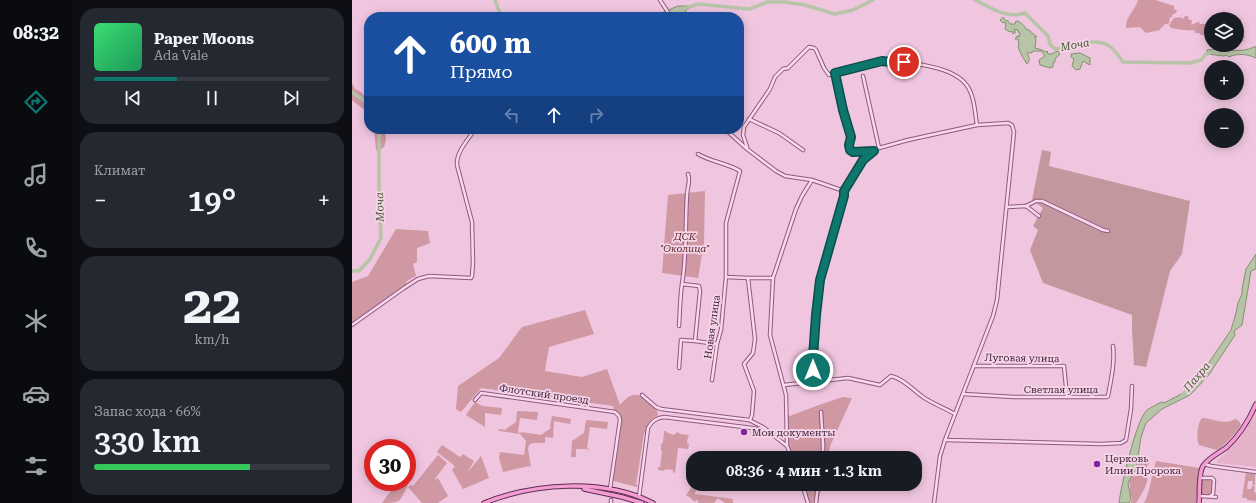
<!DOCTYPE html>
<html lang="ru">
<head>
<meta charset="utf-8">
<style>
	:root { --surface:#171b24; --page:#242831; --text:#f1f3f6; --muted:#9ea1a6; --line:#363941; --accent:#0f766e }
	body { margin:0; font-family:"Roboto Serif",serif; background:var(--page); color:var(--text); height:100vh; display:flex; flex-direction:column; font-size:15px; white-space:nowrap }
	* { box-sizing:border-box; margin:0 }
	p { font-size:13px; color:var(--muted) }
	.icon { flex:none; width:22px; height:22px; fill:none; stroke:currentColor; stroke-width:2; stroke-linecap:round; stroke-linejoin:round }
	.map { position:relative; flex:1; overflow:hidden }
	.side { display:flex; flex-direction:column; gap:8px; padding:8px; background:#0d0f14; width:280px }
	.side>* { flex:none }
	.hud { position:absolute; left:12px; top:12px; width:380px; height:122px; border-radius:16px; box-shadow:0 2px 10px #0003; background:#1a4fa0; color:#fff; overflow:hidden }
	.tools { position:absolute; left:852px; top:12px; display:grid; gap:8px }
	.tools a { display:grid; place-items:center; width:40px; height:40px; border-radius:50%; background:var(--surface); box-shadow:0 2px 10px #0003; font-size:20px }
	.speed { position:absolute; left:12px; top:439px; display:flex; gap:8px; font-size:20px; font-weight:700; text-align:center }
	.speed>* { display:grid; place-content:center; width:52px; height:52px; border-radius:50%; background:var(--surface); box-shadow:0 2px 10px #0003; line-height:1 }
	.speed .limit { border:6px solid #d22; background:#fff; color:#111 }
	.pin { position:absolute; display:grid; place-items:center; width:34px; height:34px; color:#fff; margin:-17px; border:2px solid #fff; border-radius:50%; box-shadow:0 1px 4px #0007 }
	.me { position:absolute; width:44px; margin:-22px; rotate:0deg; stroke-linejoin:round; filter:drop-shadow(0 0 3px #0008) }
	.turn { display:flex; align-items:center; gap:14px; height:84px; padding:0 20px; font-size:18px }
	.turn .icon { width:52px; height:52px; stroke-width:2.5 }
	.turn b { display:block; font-size:28px; line-height:34px }
	.lanes { display:flex; align-items:center; height:38px; padding:0 20px; background:#0003; justify-content:center; gap:20px; direction:ltr }
	.lanes .off { opacity:.35 }
	.big { font-size:30px; font-weight:600; line-height:1.1 }
	.side .card { flex:1; display:flex; flex-direction:column; justify-content:center; gap:6px; min-width:0; padding:0 14px; border-radius:16px; background:var(--page) }
	.side .dial { align-items:center; gap:0 }
	.dial b { font-size:52px; line-height:1 }
	.song { display:flex; align-items:center; gap:12px }
	.cover { width:48px; height:48px; border-radius:6px; background:linear-gradient(135deg,hsl(140 70% 55%),hsl(150 70% 35%)) }
	.played { height:4px; border-radius:2px; background:linear-gradient(90deg,var(--accent) 35%,var(--line) 35%) }
	.keys { display:flex; justify-content:space-around; direction:ltr }
	.heat { display:flex; justify-content:space-between; align-items:center; font-size:22px; direction:ltr }
	.charge { height:6px; border-radius:3px; background:linear-gradient(90deg,#34c759 66%,var(--line) 0) }
	.trip { position:absolute; left:334px; top:451px; width:236px; height:40px; border-radius:16px; background:var(--surface); box-shadow:0 2px 10px #0003; font-weight:600; line-height:40px; text-align:center }
	main { display:flex; flex:1; min-height:0 }
	.dock { display:flex; flex-direction:column; width:72px; justify-content:space-around; align-items:center; background:#090b0e; color:var(--muted) }
	.dock .icon { width:28px; height:28px }
	.dock .on { color:var(--accent) }
	.dock b { font-size:18px; color:var(--text) }
	.map>svg:first-child { display:block }
	.farmland { fill:#e6b2ca }
	.green { fill:#cf98a2 }
	.cemetery { fill:#c4979f }
	.water { fill:#b8c4a7; stroke:#81936d }
	.lines { fill:none; stroke-linecap:round; stroke-linejoin:round }
	.river { stroke:#b8c4a7; stroke-width:3.5 }
	.minor-casing { stroke:#8c5a81; stroke-width:4.5 }
	.major-casing { stroke:#5a2e53; stroke-width:5.5 }
	.minor { stroke:#fad9ed; stroke-width:2.5 }
	.major { stroke:#f59cd2; stroke-width:3.5 }
	.route-casing { stroke:#0a4d48; stroke-width:10 }
	.route { stroke:#0f766e; stroke-width:7 }
	.poi-dot { fill:#7a279e; stroke:#f7d5e9; stroke-width:1.5 }
	.labels { text-anchor:middle; dominant-baseline:central; stroke-width:3.5; stroke-linejoin:round; paint-order:stroke }
	.park-label { font-size:10px; font-style:italic; fill:#592427; stroke:#f7d5e9 }
	.street-label { font-size:10px; fill:#3c1e36; stroke:#f7d5e9 }
	.poi-label { font-size:10px; fill:#3c1e36; stroke:#f7d5e9; text-anchor:start }
	.water-label { font-size:11px; font-style:italic; fill:#3e5c2d; stroke:#f7d5e9 }
</style>
</head>
<body>
<main>
<nav class="dock">
<b>08:32</b>
<svg class="icon on" aria-label="directions" viewBox="0 0 24 24"><path d="M12 3l9 9-9 9-9-9zM9 14v-3h6M13 9l2 2-2 2"/></svg>
<svg class="icon" aria-label="music" viewBox="0 0 24 24"><path d="M9 18V5l10-2v13"/><circle cx="6" cy="18" r="3"/><circle cx="16" cy="16" r="3"/></svg>
<svg class="icon" aria-label="phone" viewBox="0 0 24 24"><path d="M5 4h4l2 5-3 2q2 4 5 5l2-3 5 2v4C11 20 4 13 5 4z"/></svg>
<svg class="icon" aria-label="climate" viewBox="0 0 24 24"><path d="M12 3v18M4 7l16 10M4 17L20 7"/></svg>
<svg class="icon" aria-label="car" viewBox="0 0 24 24"><path d="M5 17H2v-5l4-1 3-4h7l3 4 3 1v5h-3M9 17h6M6 11h13"/><circle cx="7" cy="17" r="2"/><circle cx="17" cy="17" r="2"/></svg>
<svg class="icon" aria-label="filters" viewBox="0 0 24 24"><path d="M4 7h16M4 17h16"/><circle cx="9" cy="7" r="2"/><circle cx="15" cy="17" r="2"/></svg>
</nav>
<section class="side">
<div class="card">
<div class="song"><i class="cover"></i><div><b>Paper Moons</b><p>Ada Vale</p></div></div>
<div class="played"></div>
<div class="keys"><svg class="icon" aria-label="previous" viewBox="0 0 24 24"><path d="M18 5L8 12l10 7zM5 5v14"/></svg><svg class="icon" aria-label="pause" viewBox="0 0 24 24"><path d="M8 5v14M16 5v14"/></svg><svg class="icon" aria-label="next" viewBox="0 0 24 24"><path d="M6 5l10 7-10 7zM19 5v14"/></svg></div>
</div>
<div class="card"><p>Климат</p>
<div class="heat"><a>−</a><b class="big">19°</b><a>+</a></div>
</div>
<div class="card dial"><b>22</b><p>km/h</p></div>
<div class="card"><p>Запас хода · 66%</p><b class="big">330 km</b><div class="charge"></div></div>
</section>
<div class="map">
<svg width="904" height="503" viewBox="0 0 904 503">
	<rect width="100%" height="100%" fill="#f0c5df"/>
	<path class="farmland" d="M 904,412 L 904,467 L 865,463 L 865,460 L 873,454 L 890,436 Z"/>
	<g class="green">
		<path d="M 786,0 L 803,0 L 822,6 L 822,9 L 825,10 L 824,13 L 820,15 L 820,17 L 817,18 L 818,19 L 817,21 L 818,22 L 815,24 L 813,24 L 808,29 L 808,30 L 794,33 L 788,27 L 774,28 C 773,17 783,11 786,0 Z"/>
		<path d="M 872,14 L 882,15 L 890,20 L 887,22 L 890,23 L 888,25 L 890,26 L 890,29 L 892,30 L 891,35 L 893,37 L 891,39 L 892,41 L 885,43 L 885,19 L 871,19 L 869,18 Z"/>
		<path d="M 833,16 L 836,16 L 837,20 L 840,20 L 839,25 L 846,22 L 848,22 L 847,24 L 853,24 L 854,25 L 855,24 L 858,24 L 858,39 L 856,35 L 849,35 L 847,33 L 843,33 L 842,30 C 836,31 824,29 819,28 L 817,25 L 822,18 L 828,17 L 831,19 Z"/>
		<path d="M 0,83 L 3,89 L 9,92 L 17,102 L 17,117 C 15,109 6,106 0,100 Z"/>
		<path d="M 22,129 L 33,129 L 34,140 L 32,147 L 25,151 L 24,149 Z"/>
		<path d="M 353,191 L 352,243 L 346,278 L 310,273 L 316,195 Z"/>
		<path d="M 44,229 L 76,231 L 78,243 L 65,248 L 65,262 L 61,264 L 64,276 L 55,281 L 54,285 L 0,323 L 0,282 L 16,276 Z"/>
		<path d="M 233,310 L 242,334 L 197,347 L 193,371 L 230,377 L 255,369 L 268,405 C 271,402 274,398 278,396 C 288,391 298,403 305,409 L 306,415 C 299,419 295,423 294,432 L 292,433 L 284,485 L 286,485 L 285,487 L 261,481 L 270,420 L 268,414 L 262,410 L 261,406 L 129,388 L 109,412 L 104,409 L 106,386 L 147,358 L 170,327 Z"/>
		<path d="M 491,397 L 500,398 L 479,444 L 475,458 L 442,458 L 436,446 L 435,417 L 467,405 Z"/>
		<path d="M 123,402 L 130,406 L 150,408 L 149,415 L 133,413 L 133,427 L 114,415 Z"/>
		<path d="M 165,411 L 186,412 L 185,420 L 168,418 L 166,431 L 168,434 L 169,432 L 189,435 L 199,428 L 198,426 L 200,416 L 219,419 L 218,424 L 202,421 L 201,438 L 193,437 L 193,443 L 181,443 L 177,445 L 176,449 L 179,467 L 177,466 L 151,472 L 147,458 L 148,452 L 172,455 L 174,441 L 168,434 L 147,431 L 147,429 L 154,430 L 154,429 L 164,422 Z"/>
		<path d="M 850,418 C 861,418 872,426 883,419 L 887,421 L 889,425 C 882,435 875,443 865,450 L 847,445 C 844,440 845,423 850,418 Z"/>
		<path d="M 234,420 L 256,422 L 255,429 L 238,427 L 235,448 L 237,449 L 237,451 L 235,449 L 224,449 L 224,457 L 219,457 L 220,441 L 232,433 Z"/>
		<path d="M 312,431 L 314,431 L 314,432 L 321,435 L 326,432 L 328,434 L 338,435 L 336,436 L 335,443 L 337,444 L 336,449 L 326,448 L 323,473 L 321,472 L 321,470 L 313,469 L 312,471 L 306,470 L 306,467 L 308,467 L 310,451 L 309,451 L 309,444 L 311,443 Z"/>
		<path d="M 90,445 L 108,457 L 111,454 L 122,461 L 116,472 L 129,456 L 137,478 L 111,489 L 100,470 L 103,466 L 85,452 Z"/>
		<path d="M 86,455 L 95,463 L 82,480 L 86,478 L 96,496 L 86,503 L 70,503 L 56,487 L 59,485 L 61,486 Z"/>
		<path d="M 787,458 L 796,460 L 798,462 L 795,466 C 799,480 791,492 784,503 L 779,503 L 780,498 C 776,492 780,487 777,482 L 781,476 L 786,476 L 785,469 Z"/>
		<path d="M 804,461 L 847,468 L 844,503 L 792,503 C 799,490 799,475 804,461 Z"/>
		<path d="M 894,473 L 903,474 L 903,485 L 900,485 L 901,481 L 896,481 L 895,489 L 899,489 L 900,486 L 903,486 L 902,492 L 904,493 L 904,501 L 895,500 L 895,498 L 890,498 Z"/>
		<path d="M 850,479 L 861,479 L 860,495 L 849,494 Z"/>
		<path d="M 45,482 L 53,482 L 56,485 C 47,502 50,503 30,503 Z"/>
		<path d="M 342,484 L 345,484 L 343,494 L 381,499 L 381,503 L 373,503 L 366,498 L 362,503 L 346,503 L 346,501 L 345,500 L 343,502 L 336,496 L 334,495 Z"/>
		<path d="M 451,484 L 470,484 L 466,503 L 457,503 Z"/>
	</g>
	<path class="cemetery" d="M 690,150 L 699,152 L 697,166 L 838,201 L 830,254 L 818,271 L 794,367 L 782,365 L 780,330 L 780,315 L 691,283 L 678,250 L 686,230 L 681,226 L 691,208 L 680,200 Z"/>
	<g class="water">
		<path d="M 326,6 L 337,6 L 338,8 L 334,10 L 332,15 L 330,13 L 324,17 L 300,17 Z"/>
		<path d="M 651,17 L 653,20 L 656,21 L 658,24 L 663,24 L 664,21 C 668,21 672,25 674,29 L 677,30 L 685,37 L 682,37 L 684,39 L 683,48 L 690,50 L 694,52 L 695,51 L 696,54 L 699,54 L 706,51 L 708,54 L 703,59 L 703,62 L 701,63 L 701,67 L 698,68 L 688,65 L 687,60 L 693,56 L 689,51 L 682,51 L 679,53 L 675,53 C 677,58 679,59 675,64 L 670,56 L 666,47 L 667,44 L 666,39 L 663,39 L 665,36 L 667,37 L 667,35 L 668,35 L 668,33 L 666,32 L 666,30 L 662,29 L 663,32 L 664,32 L 661,34 L 660,31 L 658,32 L 653,29 L 654,25 L 653,22 L 651,23 L 648,20 Z"/>
		<path d="M 902,47 L 904,47 L 904,58 C 896,54 885,53 877,57 L 874,55 L 872,56 L 856,54 L 855,50 C 868,48 890,54 902,47 Z"/>
		<path d="M 728,53 L 738,58 L 738,65 L 731,61 L 728,69 L 724,70 L 720,66 L 722,59 L 719,57 L 719,54 Z"/>
		<path d="M 904,254 L 904,269 L 899,271 L 890,325 L 882,331 L 883,335 L 856,376 L 838,395 L 810,409 L 794,423 L 789,437 L 784,469 L 776,483 L 779,499 L 777,503 L 767,503 C 769,486 784,420 795,410 C 799,407 805,405 809,402 L 812,403 L 839,389 L 879,330 L 884,313 L 886,303 L 890,294 L 890,289 L 894,269 Z"/>
	</g>
	<g class="lines">
		<g class="river">
			<path d="M 143,0 L 149,17"/>
			<path d="M 623,0 C 639,8 655,19 673,13 L 696,36 L 698,44 L 703,49 C 719,47 738,38 754,44 C 761,47 767,56 771,62 L 838,63 L 849,60 L 854,54 L 860,52"/>
			<path d="M 334,8 L 346,4 L 397,9 L 416,2 L 433,2 L 453,5 L 483,14 L 501,10 L 521,0"/>
			<path d="M 0,92 L 17,104"/>
			<path d="M 0,271 L 7,271 L 18,259 L 29,238 L 27,189 L 27,129"/>
			<path d="M 829,397 L 853,368"/>
		</g>
		<g class="minor-casing">
			<g id="minor">
				<path d="M 308,0 L 319,17"/>
				<path d="M 483,73 L 491,110 L 499,137 L 497,145 L 498,150 L 501,153 L 521,151"/>
				<path d="M 511,76 L 527,148"/>
				<path d="M 397,119 L 427,133 L 451,150"/>
				<path d="M 373,129 L 395,149 L 424,171 L 433,176 L 460,180 L 492,191"/>
				<path d="M 395,149 L 395,147 L 391,135 L 392,127 L 418,89 L 423,77 L 431,69 L 436,68 L 457,47 L 462,48 L 464,50 L 472,68 L 477,75 L 530,61 L 548,63 L 552,62 C 572,65 609,69 618,91 C 623,101 623,114 625,125"/>
				<path d="M 346,154 C 359,162 375,163 388,171 L 374,223 L 374,277 L 396,278"/>
				<path d="M 492,191 L 511,161 L 518,153 L 527,148 L 556,140 L 625,125 L 656,123 L 660,125 L 662,132 L 645,300 L 641,316 L 593,440 L 588,456 L 582,503"/>
				<path d="M 674,206 L 684,201 L 690,201 L 751,230 L 756,231"/>
				<path d="M 655,207 L 674,206 L 687,216"/>
				<path d="M 330,284 C 335,254 333,225 335,195 C 335,188 339,181 336,174"/>
				<path d="M 0,325 L 52,288 L 66,279 L 77,276 L 119,278 L 120,276 L 121,263 L 120,222 L 105,165 C 104,152 116,140 123,129"/>
				<path d="M 327,326 C 328,311 328,298 330,284 L 347,286 L 348,291 L 343,341 L 365,344"/>
				<path d="M 622,366 L 712,366 L 715,397"/>
				<path d="M 327,368 L 329,340 L 343,341"/>
				<path d="M 360,380 L 365,344 L 369,330 L 374,277"/>
				<path d="M 462,381 L 461,357 L 464,315 L 468,280 L 492,197 L 492,191"/>
				<path d="M 432,385 L 496,378 L 528,385 L 539,376 C 552,379 561,390 571,397 C 581,404 593,408 603,414"/>
				<path d="M 611,394 L 662,397 L 755,397 L 756,396 C 759,380 763,363 761,346"/>
				<path d="M 290,395 L 304,407 L 309,409 L 397,420 L 411,427 L 435,446 L 440,458"/>
				<path d="M 123,400 L 129,393 L 263,412 L 267,416 L 268,420 L 258,489"/>
				<path d="M 469,412 L 471,444 L 471,458"/>
				<path d="M 398,420 L 400,415 L 402,391 L 392,364 L 401,353 L 403,339 L 396,278 L 421,278"/>
				<path d="M 593,440 L 749,444 L 769,443 L 774,440 L 779,409 L 780,386"/>
				<path d="M 435,446 L 434,395 L 418,335 L 421,278 L 444,209 L 450,196 L 460,180"/>
				<path d="M 853,464 L 859,466 L 904,472"/>
				<path d="M 849,478 L 860,478 L 862,480 L 861,494 L 858,496"/>
				<path d="M 450,484 L 456,503"/>
				<path d="M 848,496 L 864,497"/>
				<path d="M 287,497 L 296,428 C 300,421 304,418 312,417 L 400,428 L 418,432"/>
				<path d="M 259,503 L 259,500"/>
				<path d="M 464,503 L 466,484"/>
			</g>
		</g>
		<g class="major-casing">
			<g id="major">
				<path d="M 232,489 L 270,497 L 290,503"/>
				<path d="M 132,503 C 182,483 252,478 301,503"/>
				<path d="M 847,503 C 848,494 846,474 851,466 C 856,458 867,453 875,447 C 887,436 897,420 904,404"/>
			</g>
		</g>
		<use href="#minor" class="minor"/>
		<use href="#major" class="major"/>
	</g>
	<g class="lines">
		<g class="route-casing">
			<path id="route" d="M 461,370 L 461,357 L 464,315 L 468,280 L 492,196 L 492,191 L 511,160 L 522,151 L 501,152 L 498,150 L 497,145 L 499,137 L 491,110 L 483,73 L 530,61 L 548,63 L 552,62"/>
		</g>
		<use href="#route" class="route"/>
	</g>
	<g class="poi-dot">
		<circle cx="392" cy="432" r="4"/>
		<circle cx="745" cy="464" r="4"/>
	</g>
	<g class="labels">
		<g class="park-label">
			<text x="333" y="236">ДСК<tspan x="333" dy="12">"Околица"</tspan></text>
		</g>
		<g class="street-label">
			<text transform="translate(360 327) rotate(-82)">Новая улица</text>
			<text transform="translate(670 358) rotate(1)">Луговая улица</text>
			<text x="709" y="389">Светлая улица</text>
			<text transform="translate(192 394) rotate(8)">Флотский проезд</text>
		</g>
		<g class="poi-label">
			<text x="400" y="432">Мои документы</text>
			<text x="753" y="458">Церковь<tspan x="753" dy="12">Илии Пророка</tspan></text>
		</g>
		<g class="water-label">
			<text transform="translate(723 45) rotate(-10)">Моча</text>
			<text transform="translate(28 207) rotate(-91)">Моча</text>
			<text transform="translate(845 377) rotate(-50)">Пахра</text>
		</g>
	</g>
</svg>
<div class="tools">
<a><svg class="icon" aria-label="layers" viewBox="0 0 24 24"><path d="M12 4l9 5-9 5-9-5zM3 14l9 5 9-5"/></svg></a>
<a>+</a>
<a>−</a>
</div>
<div class="speed"><div class="limit">30</div></div>
<div class="pin" style="left:552px;top:62px;background:#d93025"><svg class="icon" aria-label="arrive" viewBox="0 0 24 24"><path d="M6 21V4h12l-3 4 3 4H6"/></svg></div>
<svg class="me" style="left:461px;top:370px" viewBox="-20 -20 40 40"><circle r="17" fill="#0f766e" stroke="#fff" stroke-width="3"/><path d="M0-11L8 9 0 5-8 9z" fill="#fff"/></svg>
<div class="trip">08:36 · 4 мин · 1.3 km</div>
<div class="hud">
<div class="turn"><svg class="icon" aria-label="ahead" viewBox="0 0 24 24"><path d="M12 20V5M6 11l6-6 6 6"/></svg><div><b>600 m</b>Прямо</div></div>
<div class="lanes"><svg class="icon off" aria-label="left" viewBox="0 0 24 24"><path d="M17 20v-9H6M10 6l-5 5 5 5"/></svg><svg class="icon" aria-label="ahead" viewBox="0 0 24 24"><path d="M12 20V5M6 11l6-6 6 6"/></svg><svg class="icon off" aria-label="right" viewBox="0 0 24 24"><path d="M7 20v-9h11M14 6l5 5-5 5"/></svg></div>
</div>
</div>
</main>
</body>
</html>
